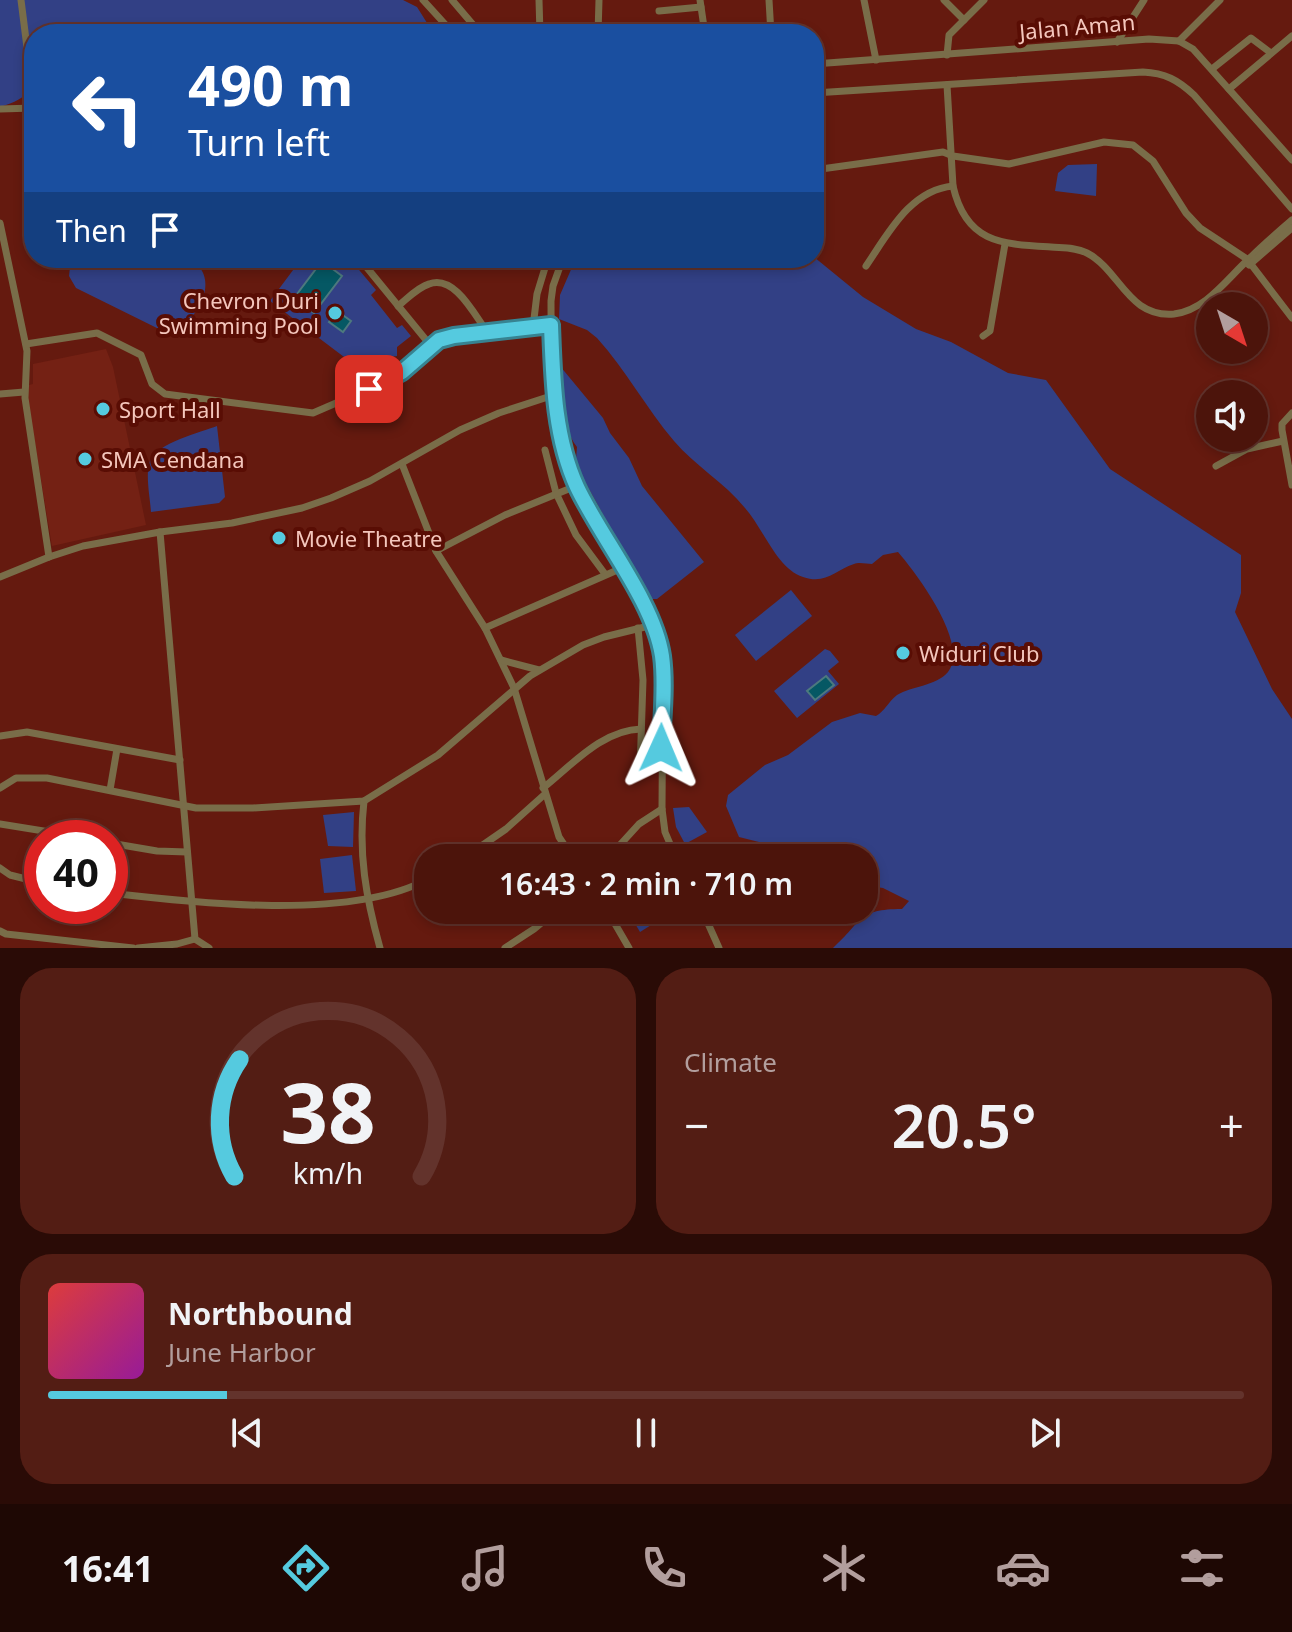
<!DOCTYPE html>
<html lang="en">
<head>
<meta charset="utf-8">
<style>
	:root { --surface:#4c140b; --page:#531d14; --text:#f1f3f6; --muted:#b29e9d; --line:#63332c; --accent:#55cadf }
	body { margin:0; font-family:"Noto Sans",sans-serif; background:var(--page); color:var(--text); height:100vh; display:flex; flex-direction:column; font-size:30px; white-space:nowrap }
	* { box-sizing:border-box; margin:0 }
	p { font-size:26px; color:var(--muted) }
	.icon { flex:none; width:44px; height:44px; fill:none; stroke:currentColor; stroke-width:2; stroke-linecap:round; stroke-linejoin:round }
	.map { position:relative; height:948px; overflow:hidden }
	.side { display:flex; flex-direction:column; gap:20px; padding:20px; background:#2a0b06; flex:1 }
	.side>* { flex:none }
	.banner { position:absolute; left:24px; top:24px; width:800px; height:244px; border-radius:32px; box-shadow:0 4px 12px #0003,0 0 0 2px var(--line); background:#1a4fa0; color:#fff; overflow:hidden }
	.needle { width:52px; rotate:141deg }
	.fabs { position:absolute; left:1196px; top:292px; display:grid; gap:16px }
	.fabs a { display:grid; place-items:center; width:72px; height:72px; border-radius:50%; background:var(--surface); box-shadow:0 4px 12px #0003,0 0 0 2px var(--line); font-size:40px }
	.speed { position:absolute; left:24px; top:820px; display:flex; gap:16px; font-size:40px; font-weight:700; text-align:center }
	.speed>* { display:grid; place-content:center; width:104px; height:104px; border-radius:50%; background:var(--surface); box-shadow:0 4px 12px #0003,0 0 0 2px var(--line); line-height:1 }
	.speed .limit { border:12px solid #d22; background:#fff; color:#111 }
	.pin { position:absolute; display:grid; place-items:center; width:68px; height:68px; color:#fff; margin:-34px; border-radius:16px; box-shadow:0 4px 12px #0006 }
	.me { position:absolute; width:88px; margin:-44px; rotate:1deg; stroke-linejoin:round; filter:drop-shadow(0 0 6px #0008) }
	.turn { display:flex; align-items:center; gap:28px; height:168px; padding:0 32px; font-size:36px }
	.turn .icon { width:104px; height:104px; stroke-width:2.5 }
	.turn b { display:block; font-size:56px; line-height:68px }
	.then { display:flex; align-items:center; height:76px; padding:0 32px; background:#0003; gap:16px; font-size:30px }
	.big { font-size:60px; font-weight:600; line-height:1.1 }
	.side .tile { flex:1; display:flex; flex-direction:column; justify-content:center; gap:12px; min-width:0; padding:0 28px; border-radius:32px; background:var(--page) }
	.side .dial { align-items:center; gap:0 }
	.dial svg { height:208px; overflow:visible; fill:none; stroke:var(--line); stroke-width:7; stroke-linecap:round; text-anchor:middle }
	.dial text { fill:var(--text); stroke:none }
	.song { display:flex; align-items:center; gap:24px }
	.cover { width:96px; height:96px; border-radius:12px; background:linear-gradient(135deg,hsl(0 70% 55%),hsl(300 70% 35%)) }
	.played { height:8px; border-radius:4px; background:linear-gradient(90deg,var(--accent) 15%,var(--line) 15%) }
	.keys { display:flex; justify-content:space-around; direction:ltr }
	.heat { display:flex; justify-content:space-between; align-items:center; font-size:44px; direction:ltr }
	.side .tiles { flex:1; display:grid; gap:20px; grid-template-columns:1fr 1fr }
	.tile:last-child { grid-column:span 2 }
	.trip { position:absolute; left:414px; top:844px; width:464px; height:80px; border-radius:32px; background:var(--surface); box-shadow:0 4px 12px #0003,0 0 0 2px var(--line); font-weight:600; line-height:80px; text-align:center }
	.tabs { display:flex; height:128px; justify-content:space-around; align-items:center; background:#1e0804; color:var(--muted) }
	.tabs .icon { width:56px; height:56px }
	.tabs .active { color:var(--accent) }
	.tabs b { font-size:36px; color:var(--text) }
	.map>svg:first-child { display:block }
	.built { fill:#742114 }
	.green { fill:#324085 }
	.water { fill:#055864; stroke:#4d797e; stroke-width:2 }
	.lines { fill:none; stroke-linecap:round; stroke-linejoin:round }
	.minor { stroke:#796d49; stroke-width:7 }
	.route-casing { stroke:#378391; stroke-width:20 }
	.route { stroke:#55cadf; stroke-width:14 }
	.poi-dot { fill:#55cadf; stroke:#590d04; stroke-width:3 }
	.labels { text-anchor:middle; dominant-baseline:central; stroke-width:8; stroke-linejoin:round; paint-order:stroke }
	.street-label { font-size:22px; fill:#f4c6bc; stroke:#590d04 }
	.poi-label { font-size:22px; fill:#f4c6bc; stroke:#590d04; text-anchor:start }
</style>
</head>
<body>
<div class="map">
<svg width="1292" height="948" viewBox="0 0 1292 948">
	<rect width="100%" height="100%" fill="#651a0f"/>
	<path class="built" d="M 106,349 L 113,367 L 146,525 L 52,546 L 28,401 L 29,385 L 33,384 L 33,364 Z"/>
	<g class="green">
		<path d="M 0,0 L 403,0 L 417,7 L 434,34 L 34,34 C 34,73 45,94 0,107 Z"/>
		<path d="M 1097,164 L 1096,196 L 1055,191 L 1058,173 L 1068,165 Z"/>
		<path d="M 814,257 L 863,297 L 916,329 L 951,342 L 1008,373 L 1046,380 L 1110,469 L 1241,555 L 1241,593 L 1235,612 L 1272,689 L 1292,719 L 1292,948 L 833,948 C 863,921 857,909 902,909 L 909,901 L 883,888 L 864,885 L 864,858 L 792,858 L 771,845 L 739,837 L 726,806 L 728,795 L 765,765 L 788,755 L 832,722 L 860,713 L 876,716 C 885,711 888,702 897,695 C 912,686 936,686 948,672 C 970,644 916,573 898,552 L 883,555 L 872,564 C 867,564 859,562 854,564 C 835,570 826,585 803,577 C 777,569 763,528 745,508 C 724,482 695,466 674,441 C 646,408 626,370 597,338 L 587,330 L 559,319 L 560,295 L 576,258 L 753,258 L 760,269 L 790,258 Z"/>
		<path d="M 71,258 L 183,258 C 188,261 196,263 200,268 C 217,290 191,330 165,332 L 76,288 L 69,276 Z"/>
		<path d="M 302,258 L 349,258 L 376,290 L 371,295 L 397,328 L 402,325 L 411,336 L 397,347 L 397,356 L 352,363 L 270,301 Z"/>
		<path d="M 560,366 L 603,418 L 610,433 L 629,458 L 642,486 L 704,562 L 657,599 L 650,599 L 647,595 L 583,478 L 576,459 L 577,447 C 561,427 562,391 560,366 Z"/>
		<path d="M 217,426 L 225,497 L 219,503 L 151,512 C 150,497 145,474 150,461 C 157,443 201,432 217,426 Z"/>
		<path d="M 791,590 L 812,616 L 756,661 L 735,635 Z"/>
		<path d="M 825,649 L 830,651 L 839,662 L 828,671 L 839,684 L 797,718 L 774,691 Z"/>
		<path d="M 689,807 L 707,832 L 685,844 L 676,827 L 673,808 Z"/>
		<path d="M 354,812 L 353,847 L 328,846 L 323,815 Z"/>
		<path d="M 352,855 L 356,891 L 324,893 L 320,859 Z"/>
		<path d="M 627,910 L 649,910 L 656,922 L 640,932 Z"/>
	</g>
	<g class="water">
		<path d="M 322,261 L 342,276 L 314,313 L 294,298 Z"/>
		<path d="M 337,311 L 351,321 L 343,332 L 329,322 Z"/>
		<path d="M 826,676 L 834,685 L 815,700 L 807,691 Z"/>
	</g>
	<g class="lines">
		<g class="minor">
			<path d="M 21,0 L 34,103"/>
			<path d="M 423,0 L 454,34"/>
			<path d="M 452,0 L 481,34"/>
			<path d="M 539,0 L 540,34"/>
			<path d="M 700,0 L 705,34"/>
			<path d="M 769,0 L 771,34"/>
			<path d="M 864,0 L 876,60"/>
			<path d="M 944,0 L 964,20"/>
			<path d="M 659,11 L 701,7"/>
			<path d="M 598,34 L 599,0"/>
			<path d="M 1179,41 L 1220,0"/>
			<path d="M 1117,42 L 1144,0"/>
			<path d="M 947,55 L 949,35 L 984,0"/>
			<path d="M 814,64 L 1149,39 L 1179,41 L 1193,49 L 1292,160"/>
			<path d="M 1212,69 L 1251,38 L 1271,53"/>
			<path d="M 947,85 L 953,186 C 966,243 1001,244 1051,247 C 1063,248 1075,247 1087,253 C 1120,270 1128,318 1174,314 C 1207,310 1228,277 1251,257 C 1264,244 1278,232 1292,220"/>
			<path d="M 1229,89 L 1292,36"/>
			<path d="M 814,93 L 1143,72 C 1165,73 1178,80 1194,95 L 1292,209"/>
			<path d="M 0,109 L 34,108"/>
			<path d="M 814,170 L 943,152 L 953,156 L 1009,164 L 1104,142 L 1133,145 L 1153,161 L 1186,213 L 1200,228 L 1247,259 L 1292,318"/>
			<path d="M 0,223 L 27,351 L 25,398 L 49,557 L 83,546 L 160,532 L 195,939 L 209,948"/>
			<path d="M 359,258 L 431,346"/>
			<path d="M 563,258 L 553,286 L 551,301 C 551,363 553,425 575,483 C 600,545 656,597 663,665 L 662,809 L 665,832 L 676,858"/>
			<path d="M 1249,265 L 1292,228"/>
			<path d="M 866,266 C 888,234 910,190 953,186"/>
			<path d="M 398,306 C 407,299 418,287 429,284 C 455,274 475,316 488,333"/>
			<path d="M 533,327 L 537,294 L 548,258"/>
			<path d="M 983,336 L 990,331 L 1005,244"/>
			<path d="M 26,344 L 97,333 L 141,355 L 152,384 L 165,394 L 313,413 L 387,381 L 402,372 L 439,340 L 454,336 L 551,325"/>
			<path d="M 0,394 L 24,392"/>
			<path d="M 1292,413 L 1282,424 L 1282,430 L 1292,485"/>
			<path d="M 545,450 L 556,493 L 576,535 L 605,574"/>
			<path d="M 402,464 L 436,551 L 485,628 L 514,688 L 559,837 L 573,858"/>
			<path d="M 1216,466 L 1247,449 L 1283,441"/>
			<path d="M 160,532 L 232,523 L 302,508 L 331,498 L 370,481 L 460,430 L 499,413 L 554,395"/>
			<path d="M 436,551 L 505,515 L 576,486"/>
			<path d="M 0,577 L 49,557"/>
			<path d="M 485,628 L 622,568"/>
			<path d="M 501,660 L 539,670"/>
			<path d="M 0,736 L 27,732 L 180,760"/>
			<path d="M 637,777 L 640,771 L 643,680 L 638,628"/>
			<path d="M 0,788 L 16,778 L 47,778 L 196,808 L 253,808 L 364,801 L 438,755 L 530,676 L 583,645 L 604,637 L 653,625"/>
			<path d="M 543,788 C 572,765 602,730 641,729"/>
			<path d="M 110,790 L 117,749"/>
			<path d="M 364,801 C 358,853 366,898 380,948"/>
			<path d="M 0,824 L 87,838"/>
			<path d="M 110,843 L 157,851 L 187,852"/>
			<path d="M 464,858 L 506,829 L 545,794"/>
			<path d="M 608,858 L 639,824 L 662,809"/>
			<path d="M 0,868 L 10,875 L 42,883"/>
			<path d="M 110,893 C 195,903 351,921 428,879"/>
			<path d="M 607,910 L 629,948"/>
			<path d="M 702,910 L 719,948"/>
			<path d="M 0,931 L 6,934 L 133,948"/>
			<path d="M 138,948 L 177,944 L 195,939"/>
			<path d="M 505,948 L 534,929 L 557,910"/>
		</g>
	</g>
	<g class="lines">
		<g class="route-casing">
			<path id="route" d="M 369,389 L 402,372 L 439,340 L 454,336 L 551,325 C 553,379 554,437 577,487 C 601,538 654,602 662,656 C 666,685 662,718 661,748"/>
		</g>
		<use href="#route" class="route"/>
	</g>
	<g class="poi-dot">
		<circle cx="335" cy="313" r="8"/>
		<circle cx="103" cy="409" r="8"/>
		<circle cx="85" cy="459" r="8"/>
		<circle cx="279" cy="538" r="8"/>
		<circle cx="903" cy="653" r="8"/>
	</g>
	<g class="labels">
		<g class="street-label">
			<text transform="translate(1077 26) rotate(-5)">Jalan Aman</text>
		</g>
		<g class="poi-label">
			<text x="319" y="300" text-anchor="end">Chevron Duri<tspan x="319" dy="25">Swimming Pool</tspan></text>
			<text x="119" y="409">Sport Hall</text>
			<text x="101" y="459">SMA Cendana</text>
			<text x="295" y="538">Movie Theatre</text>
			<text x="919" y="653">Widuri Club</text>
		</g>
	</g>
</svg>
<div class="fabs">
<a><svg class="needle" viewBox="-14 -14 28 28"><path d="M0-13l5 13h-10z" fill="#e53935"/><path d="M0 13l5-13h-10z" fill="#b29e9d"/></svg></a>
<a><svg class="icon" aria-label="sound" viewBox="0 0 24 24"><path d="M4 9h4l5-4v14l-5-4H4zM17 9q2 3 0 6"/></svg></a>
</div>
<div class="speed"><div class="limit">40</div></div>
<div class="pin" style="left:369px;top:389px;background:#d93025"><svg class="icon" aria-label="arrive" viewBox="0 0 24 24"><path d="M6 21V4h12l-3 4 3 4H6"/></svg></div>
<svg class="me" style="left:661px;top:748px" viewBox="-20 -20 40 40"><path d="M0-17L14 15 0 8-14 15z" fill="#55cadf" stroke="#fff" stroke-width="4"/></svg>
<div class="trip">16:43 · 2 min · 710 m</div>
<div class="banner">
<div class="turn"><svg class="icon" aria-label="left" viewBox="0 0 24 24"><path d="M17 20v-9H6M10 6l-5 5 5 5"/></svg><div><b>490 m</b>Turn left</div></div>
<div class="then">Then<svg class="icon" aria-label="arrive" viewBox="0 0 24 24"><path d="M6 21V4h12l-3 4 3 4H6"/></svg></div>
</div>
</div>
<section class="side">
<div class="tiles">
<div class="tile dial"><svg viewBox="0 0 100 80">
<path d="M14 69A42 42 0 1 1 86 69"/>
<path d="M14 69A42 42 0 0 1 16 24" stroke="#55cadf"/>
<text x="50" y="56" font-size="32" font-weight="700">38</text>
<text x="50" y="72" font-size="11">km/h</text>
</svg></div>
<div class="tile"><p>Climate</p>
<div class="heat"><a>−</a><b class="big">20.5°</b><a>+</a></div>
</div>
<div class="tile">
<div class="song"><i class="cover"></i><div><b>Northbound</b><p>June Harbor</p></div></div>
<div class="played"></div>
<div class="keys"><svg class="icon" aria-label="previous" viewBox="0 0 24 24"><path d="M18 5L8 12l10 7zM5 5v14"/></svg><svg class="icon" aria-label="pause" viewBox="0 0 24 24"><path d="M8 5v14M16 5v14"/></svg><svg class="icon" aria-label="next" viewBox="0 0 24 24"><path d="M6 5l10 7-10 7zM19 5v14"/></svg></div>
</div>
</div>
</section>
<nav class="tabs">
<b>16:41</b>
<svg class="icon active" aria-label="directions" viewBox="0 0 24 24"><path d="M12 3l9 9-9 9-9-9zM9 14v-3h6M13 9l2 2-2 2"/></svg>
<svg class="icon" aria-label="music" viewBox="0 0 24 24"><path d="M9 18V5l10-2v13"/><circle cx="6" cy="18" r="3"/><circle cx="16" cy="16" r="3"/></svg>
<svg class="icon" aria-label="phone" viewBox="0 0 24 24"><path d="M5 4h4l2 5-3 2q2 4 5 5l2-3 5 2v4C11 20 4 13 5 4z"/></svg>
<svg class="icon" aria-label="climate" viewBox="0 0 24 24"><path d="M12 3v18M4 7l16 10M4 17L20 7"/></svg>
<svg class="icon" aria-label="car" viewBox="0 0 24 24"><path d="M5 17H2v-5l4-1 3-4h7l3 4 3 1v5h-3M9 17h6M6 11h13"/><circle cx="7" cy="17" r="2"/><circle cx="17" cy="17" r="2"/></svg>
<svg class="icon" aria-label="filters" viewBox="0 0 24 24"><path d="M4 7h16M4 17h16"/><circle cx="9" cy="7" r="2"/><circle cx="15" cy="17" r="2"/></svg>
</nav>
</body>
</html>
